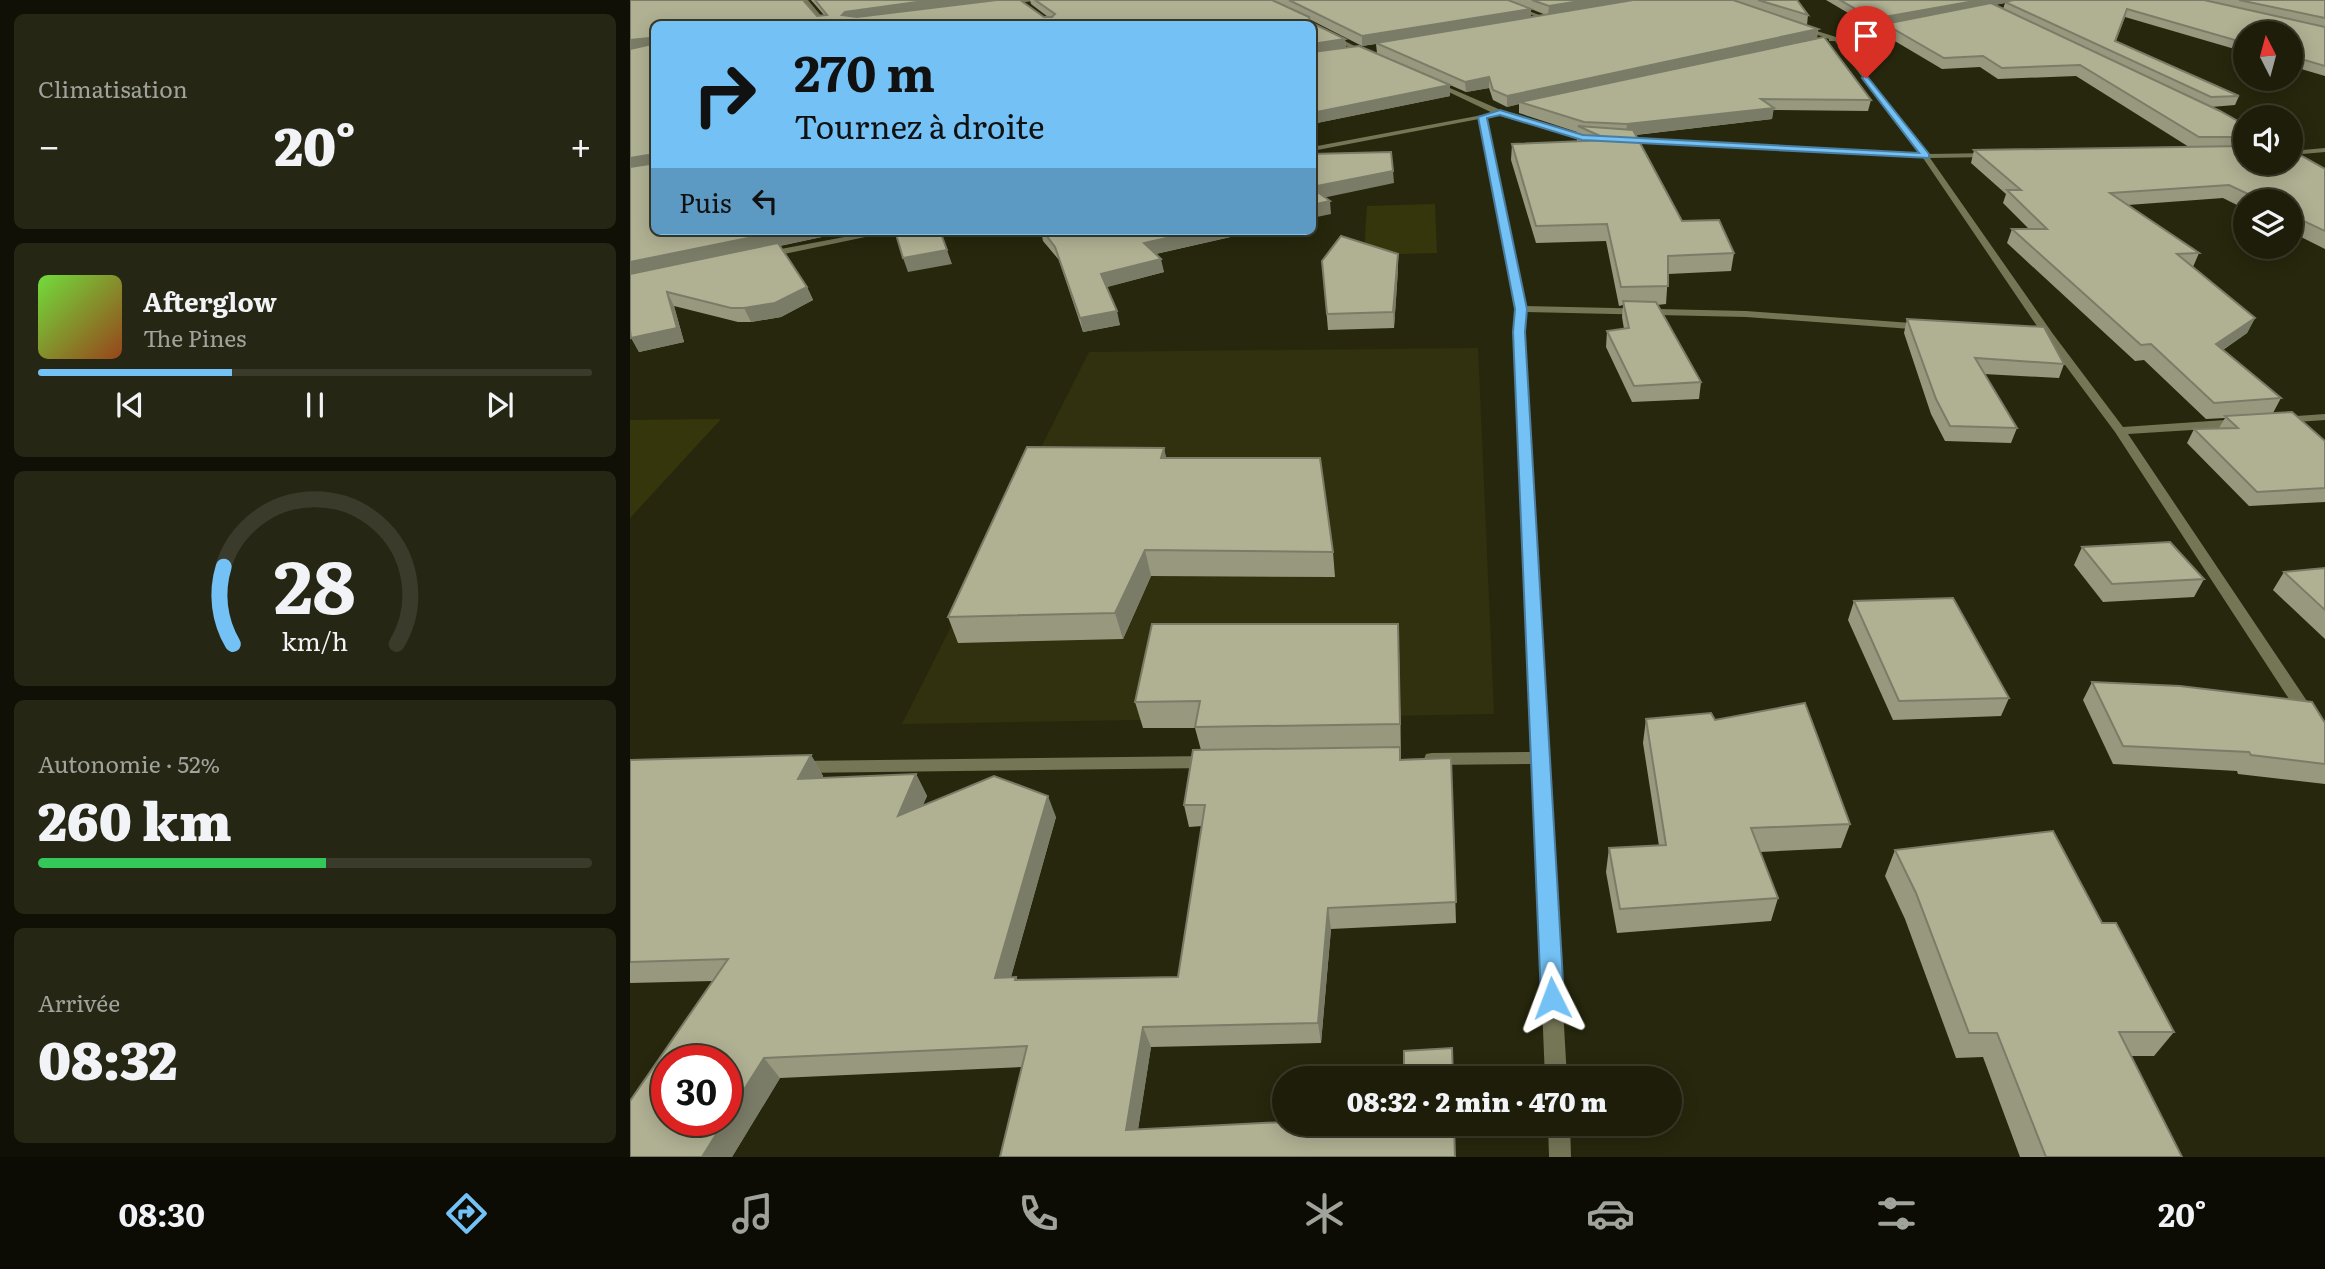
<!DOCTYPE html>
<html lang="fr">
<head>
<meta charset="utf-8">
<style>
	:root { --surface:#1d1d0a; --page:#252613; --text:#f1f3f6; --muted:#a0a29c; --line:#3b3b2b; --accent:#73c1f5 }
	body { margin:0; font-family:Literata,serif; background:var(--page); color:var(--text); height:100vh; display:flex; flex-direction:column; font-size:26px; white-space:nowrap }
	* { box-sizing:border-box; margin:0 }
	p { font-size:23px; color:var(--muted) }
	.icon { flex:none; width:38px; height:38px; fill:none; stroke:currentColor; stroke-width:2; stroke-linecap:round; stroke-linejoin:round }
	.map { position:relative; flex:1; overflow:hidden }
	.details { display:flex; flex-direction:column; gap:14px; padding:14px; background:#101006; width:630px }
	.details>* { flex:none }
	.banner { position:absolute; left:21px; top:21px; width:665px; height:214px; border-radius:10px; box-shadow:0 4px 18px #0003,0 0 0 2px var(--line); background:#73c1f5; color:#111; overflow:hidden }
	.needle { width:46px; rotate:354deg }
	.controls { position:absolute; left:1603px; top:21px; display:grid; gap:14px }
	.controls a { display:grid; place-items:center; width:70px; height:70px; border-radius:50%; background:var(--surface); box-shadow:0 4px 18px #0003,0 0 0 2px var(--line); font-size:35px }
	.speed { position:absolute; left:21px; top:1045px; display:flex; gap:14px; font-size:35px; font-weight:700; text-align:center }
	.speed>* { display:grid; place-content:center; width:91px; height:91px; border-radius:50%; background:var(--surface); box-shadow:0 4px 18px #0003,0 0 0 2px var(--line); line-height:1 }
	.speed .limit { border:10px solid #d22; background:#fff; color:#111 }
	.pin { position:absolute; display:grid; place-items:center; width:60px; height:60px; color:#fff; margin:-72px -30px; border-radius:50% 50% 50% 0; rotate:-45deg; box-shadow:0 0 7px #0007 }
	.pin .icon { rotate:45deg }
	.me { position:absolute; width:77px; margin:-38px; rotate:357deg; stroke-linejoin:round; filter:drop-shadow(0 0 5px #0008) }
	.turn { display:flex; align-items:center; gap:24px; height:147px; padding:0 28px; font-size:32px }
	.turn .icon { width:91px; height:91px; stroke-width:2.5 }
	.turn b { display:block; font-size:49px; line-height:60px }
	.then { display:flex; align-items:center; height:66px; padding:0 28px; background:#0003; gap:14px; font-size:26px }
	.big { font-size:52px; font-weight:800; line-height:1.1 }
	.details .card { flex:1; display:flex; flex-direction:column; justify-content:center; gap:10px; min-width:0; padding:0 24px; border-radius:10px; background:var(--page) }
	.details .dial { align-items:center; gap:0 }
	.dial svg { height:182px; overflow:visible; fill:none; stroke:var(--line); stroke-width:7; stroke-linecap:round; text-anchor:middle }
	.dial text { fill:var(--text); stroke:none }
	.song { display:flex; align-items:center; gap:21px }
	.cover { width:84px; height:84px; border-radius:10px; background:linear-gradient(135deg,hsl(100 70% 55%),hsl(20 70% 35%)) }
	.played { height:7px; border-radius:4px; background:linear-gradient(90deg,var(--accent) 35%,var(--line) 35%) }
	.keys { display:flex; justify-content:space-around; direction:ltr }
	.heat { display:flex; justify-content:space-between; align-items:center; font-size:38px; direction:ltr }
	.charge { height:10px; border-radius:5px; background:linear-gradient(90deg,#34c759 52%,var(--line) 0) }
	.trip { position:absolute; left:642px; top:1066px; width:410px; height:70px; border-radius:35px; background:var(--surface); box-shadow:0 4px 18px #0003,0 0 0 2px var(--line); font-weight:800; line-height:70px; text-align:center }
	.menu { display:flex; height:112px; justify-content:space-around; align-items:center; background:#0c0c04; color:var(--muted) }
	.menu .icon { width:49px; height:49px }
	.menu .active { color:var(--accent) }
	.menu b { font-size:32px; color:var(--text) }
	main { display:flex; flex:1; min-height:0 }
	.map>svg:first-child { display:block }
	.built { fill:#31310f }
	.green { fill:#36360c }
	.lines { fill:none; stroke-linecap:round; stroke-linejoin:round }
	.minor { fill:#757656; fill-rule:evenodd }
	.wall { fill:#97987e; fill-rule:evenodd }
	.shaded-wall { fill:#7b7c67 }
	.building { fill:#b0b193; stroke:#7b7c67; stroke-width:2 }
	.route { fill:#73c1f5; stroke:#4b7d9f; stroke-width:2 }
</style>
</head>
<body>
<main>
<section class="details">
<div class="card"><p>Climatisation</p>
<div class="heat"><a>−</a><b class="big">20°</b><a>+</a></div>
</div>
<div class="card">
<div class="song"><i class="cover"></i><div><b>Afterglow</b><p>The Pines</p></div></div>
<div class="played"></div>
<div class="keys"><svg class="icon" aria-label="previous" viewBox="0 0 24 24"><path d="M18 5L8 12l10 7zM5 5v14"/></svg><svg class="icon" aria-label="pause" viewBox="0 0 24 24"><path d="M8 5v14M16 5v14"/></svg><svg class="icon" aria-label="next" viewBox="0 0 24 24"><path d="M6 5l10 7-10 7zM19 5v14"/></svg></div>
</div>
<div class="card dial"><svg viewBox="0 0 100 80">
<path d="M14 69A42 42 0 1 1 86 69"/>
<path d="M14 69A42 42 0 0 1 10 35" stroke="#73c1f5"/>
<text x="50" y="56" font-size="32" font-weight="700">28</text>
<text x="50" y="72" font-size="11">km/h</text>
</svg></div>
<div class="card"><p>Autonomie · 52%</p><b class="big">260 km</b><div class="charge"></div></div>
<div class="card"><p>Arrivée</p><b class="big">08:32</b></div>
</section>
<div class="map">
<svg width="1695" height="1157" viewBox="0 0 1695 1157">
	<rect width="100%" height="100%" fill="#27270d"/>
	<path class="built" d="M 848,348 L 864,714 L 272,724 L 459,352 Z"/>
	<g class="green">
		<path d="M 805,204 L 807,253 L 734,255 L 737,206 Z"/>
		<path d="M 91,419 L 0,518 L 0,420 Z"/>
	</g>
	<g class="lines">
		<g class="minor">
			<path d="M 172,0 L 178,0 L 198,24 L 192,24 Z"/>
			<path d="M 393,0 L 409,0 L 373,6 L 370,4 Z"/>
			<path d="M 861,0 L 869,0 L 923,20 L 918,21 Z"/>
			<path d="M 681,24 L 684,25 L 740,54 L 735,55 L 682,29 Z"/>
			<path d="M 1270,24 L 1272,27 L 1210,40 L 1297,154 L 1364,153 L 1364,157 L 1361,157 L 1300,158 L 1423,334 L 1493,427 L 1610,419 L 1616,423 L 1610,427 L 1498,434 L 1695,728 L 1695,747 L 1689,745 L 1485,432 L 1415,338 L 1293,158 L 990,142 L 986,140 L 990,138 L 1289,153 L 1205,41 L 1199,41 L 1199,39 L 1166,27 L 1171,26 L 1206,37 Z"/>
			<path d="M 802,82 L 806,82 L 873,111 L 952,136 L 970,138 L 966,140 L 952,140 L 867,115 L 802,84 Z"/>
			<path d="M 863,113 L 863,117 L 856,118 L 895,306 L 1116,311 L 1295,324 L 1300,327 L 1295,330 L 1116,317 L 896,312 L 894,332 L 937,1078 L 915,1078 L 902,764 L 802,765 L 796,764 L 794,759 L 796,754 L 802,753 L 902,752 L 884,332 L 886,309 L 849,119 L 682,151 L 682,147 Z"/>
			<path d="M 1695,148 L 1695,152 L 1661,155 L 1661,151 Z"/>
			<path d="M 246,231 L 264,231 L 135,258 L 130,255 L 135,252 Z"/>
			<path d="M 1695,414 L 1695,420 L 1652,423 L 1646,420 L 1652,417 Z"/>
			<path d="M 579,756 L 585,757 L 587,762 L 585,767 L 579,768 L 169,773 L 163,772 L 161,767 L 163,762 L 169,761 Z"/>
			<path d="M 918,1124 L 940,1124 L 941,1157 L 919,1157 Z"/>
		</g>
	</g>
	<g class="wall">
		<path d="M 0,0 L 187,16 L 194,15 L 181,0 L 390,0 L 414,17 L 418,17 L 401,4 L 400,0 L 1167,0 L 1178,15 L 1177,25 L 1188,29 L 1187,38 L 1241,100 L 1238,111 L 1143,110 L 1142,119 L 1006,135 L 1052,221 L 1104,253 L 1101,271 L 1038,274 L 1036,304 L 1027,305 L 1071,382 L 1069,399 L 1002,402 L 976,347 L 977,331 L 994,329 L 992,317 L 993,305 L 989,306 L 976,241 L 906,243 L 881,160 L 882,144 L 947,141 L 947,132 L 889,113 L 889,104 L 877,107 L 863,100 L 859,88 L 836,92 L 820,85 L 820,96 L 682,124 L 682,24 L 24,24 L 220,231 L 150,246 L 177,287 L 183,300 L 151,317 L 121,322 L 108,322 L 44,306 L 54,342 L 9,352 L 1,337 L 0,338 ZM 901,9 L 916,15 L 901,17 ZM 679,19 L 732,46 L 746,44 L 747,53 L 716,48 L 715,39 L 680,22 Z"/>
		<path d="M 1196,0 L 1695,0 L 1695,76 L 1661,66 L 1661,33 L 1615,33 L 1615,52 L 1495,17 L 1486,41 L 1609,96 L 1605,105 L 1581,107 L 1615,137 L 1615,163 L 1695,169 L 1695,249 L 1661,232 L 1661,201 L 1615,201 L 1615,209 L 1593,198 L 1498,205 L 1569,253 L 1563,267 L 1625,318 L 1617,333 L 1593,350 L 1651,398 L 1643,413 L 1695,441 L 1695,502 L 1619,506 L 1557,443 L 1564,429 L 1589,428 L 1595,418 L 1576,419 L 1514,360 L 1505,361 L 1377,243 L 1382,229 L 1399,229 L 1373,203 L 1376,194 L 1341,163 L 1344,150 L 1559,147 L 1446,76 L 1368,79 L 1350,67 L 1312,69 L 1253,34 L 1255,25 L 1242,27 ZM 1375,3 L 1373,9 L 1365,5 Z"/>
		<path d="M 411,231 L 627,231 L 526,254 L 534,272 L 476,287 L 490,325 L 453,332 L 429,260 L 413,241 Z"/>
		<path d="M 768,254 L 768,269 L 764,328 L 698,330 L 692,261 Z"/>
		<path d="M 1277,319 L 1434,364 L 1429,378 L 1354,374 L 1387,428 L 1381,443 L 1315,441 L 1301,414 L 1274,333 Z"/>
		<path d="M 534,448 L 536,458 L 703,552 L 705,577 L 521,576 L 493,639 L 328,643 L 318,617 Z"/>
		<path d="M 1452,547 L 1574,579 L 1564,597 L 1473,602 L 1444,565 Z"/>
		<path d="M 1695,568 L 1695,639 L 1643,590 L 1654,572 Z"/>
		<path d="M 1224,601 L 1379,698 L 1371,716 L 1263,720 L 1218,620 Z"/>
		<path d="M 768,624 L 769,650 L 771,759 L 821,758 L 826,923 L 701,929 L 691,1043 L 521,1047 L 508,1129 L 370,1157 L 392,1067 L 150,1078 L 102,1157 L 83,981 L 0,983 L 0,760 L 181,755 L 193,776 L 192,778 L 286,774 L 297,796 L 292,806 L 426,817 L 381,977 L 386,977 L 388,980 L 548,977 L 572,826 L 559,827 L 554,805 L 571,750 L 565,728 L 513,728 L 505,702 Z"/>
		<path d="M 1462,682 L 1695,723 L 1695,784 L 1608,774 L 1607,771 L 1483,764 L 1453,700 Z"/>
		<path d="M 1016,719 L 1085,720 L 1220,824 L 1211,848 L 1130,852 L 1148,898 L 1141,921 L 987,933 L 976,872 L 979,848 L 1029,846 L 1013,743 Z"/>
		<path d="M 1265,850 L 1472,923 L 1544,1032 L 1524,1056 L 1501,1056 L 1552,1157 L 1390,1157 L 1353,1057 L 1326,1058 L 1275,919 L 1255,876 Z"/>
	</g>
	<g class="shaded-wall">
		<path d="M 301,0 L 368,0 L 218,21 L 212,15 L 215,12 Z"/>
		<path d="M 956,0 L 1011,0 L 918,15 L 919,6 Z"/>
		<path d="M 1350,0 L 1391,0 L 1257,25 L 1255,24 L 1255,25 L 1242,27 L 1243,19 Z"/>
		<path d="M 901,9 L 901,18 L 732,46 L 732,36 Z"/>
		<path d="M 1188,29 L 1187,39 L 890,102 L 889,104 L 877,107 L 877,96 Z"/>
		<path d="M 19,38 L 24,47 L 0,51 L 0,40 Z"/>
		<path d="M 715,39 L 716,49 L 682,54 L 682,44 Z"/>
		<path d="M 859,77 L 859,88 L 836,92 L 835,82 Z"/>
		<path d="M 820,85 L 820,96 L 682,124 L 682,113 Z"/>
		<path d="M 1144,108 L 1142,119 L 996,136 L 997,124 Z"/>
		<path d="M 18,155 L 24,166 L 0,171 L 0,158 Z"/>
		<path d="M 763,171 L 764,183 L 683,200 L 682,187 Z"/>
		<path d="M 700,201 L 701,214 L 682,218 L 682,205 Z"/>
		<path d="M 153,231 L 220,231 L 0,277 L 0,262 Z"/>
		<path d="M 568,231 L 627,231 L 516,256 L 514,243 Z"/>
		<path d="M 317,250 L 322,264 L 278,272 L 273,258 Z"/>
		<path d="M 768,254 L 768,269 L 764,328 L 763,312 Z"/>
		<path d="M 531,259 L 534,272 L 474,288 L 471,274 Z"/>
		<path d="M 177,287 L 183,300 L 151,317 L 121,322 L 114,308 Z"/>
		<path d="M 37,292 L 44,306 L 54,342 L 9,352 L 1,338 Z"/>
		<path d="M 487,311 L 490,325 L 453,332 L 450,318 Z"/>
		<path d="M 1625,318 L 1617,333 L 1578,360 L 1586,344 Z"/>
		<path d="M 534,448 L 539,472 L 531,458 Z"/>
		<path d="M 515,550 L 521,576 L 493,639 L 485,613 Z"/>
		<path d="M 768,624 L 769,650 L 771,751 L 770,724 Z"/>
		<path d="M 181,755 L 193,776 L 180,800 L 168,779 Z"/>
		<path d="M 286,774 L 297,796 L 280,837 L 268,816 Z"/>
		<path d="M 418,796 L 426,817 L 375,998 L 365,978 Z"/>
		<path d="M 698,908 L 701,929 L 691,1043 L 688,1023 Z"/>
		<path d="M 513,1027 L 521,1047 L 505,1149 L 496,1130 Z"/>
		<path d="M 134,1058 L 150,1078 L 102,1157 L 72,1157 L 95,1120 L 96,1120 L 96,1118 Z"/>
	</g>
	<g class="building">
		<path d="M 0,0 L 173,0 L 187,16 L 197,15 L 185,0 L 301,0 L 215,12 L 212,15 L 227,17 L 367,0 L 390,0 L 414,17 L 422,17 L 425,14 L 405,0 L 642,0 L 679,17 L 680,22 L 715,39 L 682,44 L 682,24 L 24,24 L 24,231 L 153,231 L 0,262 L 0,167 L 19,164 L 21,157 L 18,155 L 0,158 L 0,49 L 22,44 L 19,38 L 0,40 Z"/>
		<path d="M 659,0 L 878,0 L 901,9 L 732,36 Z"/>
		<path d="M 902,0 L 956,0 L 919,6 Z"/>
		<path d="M 1003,0 L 1103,0 L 1188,29 L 877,96 L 863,90 L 859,77 L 835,82 L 746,43 Z"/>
		<path d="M 1128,0 L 1167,0 L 1178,15 Z"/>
		<path d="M 1210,0 L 1350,0 L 1243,19 Z"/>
		<path d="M 1384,0 L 1574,0 L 1695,27 L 1695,66 L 1661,56 L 1661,33 L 1615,33 L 1615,43 L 1497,9 L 1485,41 L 1609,96 L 1581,97 L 1375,2 Z"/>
		<path d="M 1609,0 L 1695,0 L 1695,18 Z"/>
		<path d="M 1361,3 L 1590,111 L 1615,125 L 1615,137 L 1569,137 L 1450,65 L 1372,68 L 1353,56 L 1314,58 L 1255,24 Z"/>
		<path d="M 1194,37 L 1241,100 L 1131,99 L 1144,108 L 997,124 L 954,122 L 890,102 Z"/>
		<path d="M 729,46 L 820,85 L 682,113 L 682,52 Z"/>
		<path d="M 948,126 L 1003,130 L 1052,221 L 1089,220 L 1104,253 L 1038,256 L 1038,286 L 991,287 L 977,224 L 906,226 L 882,144 L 979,140 Z"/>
		<path d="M 1615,146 L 1615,163 L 1661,163 L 1661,150 L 1695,169 L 1695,231 L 1661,215 L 1661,201 L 1633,201 L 1599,185 L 1480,193 L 1569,253 L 1547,254 L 1625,318 L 1586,344 L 1651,398 L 1584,403 L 1521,344 L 1511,345 L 1382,229 L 1417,229 L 1377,190 L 1391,190 L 1344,150 Z"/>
		<path d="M 761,152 L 763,171 L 682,187 L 682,154 Z"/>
		<path d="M 682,188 L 700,201 L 682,205 Z"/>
		<path d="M 265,231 L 310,231 L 317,250 L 273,258 Z"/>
		<path d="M 413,231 L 568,231 L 514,243 L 531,259 L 471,274 L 487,311 L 450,318 L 425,247 Z"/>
		<path d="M 711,236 L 768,254 L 763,312 L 697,314 L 692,261 Z"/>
		<path d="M 148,243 L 177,287 L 145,303 L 114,308 L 101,308 L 37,292 L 47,328 L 1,338 L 0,330 L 0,274 Z"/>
		<path d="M 993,301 L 1026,302 L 1071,382 L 1004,386 L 977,331 L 999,328 Z"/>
		<path d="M 1277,319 L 1414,327 L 1434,364 L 1345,358 L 1387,428 L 1320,426 L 1306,399 Z"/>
		<path d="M 1662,412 L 1695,441 L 1695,488 L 1627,492 L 1564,429 L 1608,428 L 1595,416 Z"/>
		<path d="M 397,447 L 534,448 L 531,458 L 690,458 L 703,552 L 515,550 L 485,613 L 318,617 Z"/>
		<path d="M 1540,542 L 1574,579 L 1482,584 L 1452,547 Z"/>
		<path d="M 1695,568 L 1695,610 L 1654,572 Z"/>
		<path d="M 1323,598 L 1379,698 L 1269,701 L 1224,601 Z"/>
		<path d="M 522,624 L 768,624 L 770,724 L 565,727 L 570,701 L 505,702 Z"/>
		<path d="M 1462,682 L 1550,686 L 1682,702 L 1695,723 L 1695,764 L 1621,755 L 1619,752 L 1493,746 Z"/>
		<path d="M 1175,703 L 1220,824 L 1121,828 L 1148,898 L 990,909 L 979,848 L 1036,845 L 1016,719 L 1081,713 L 1085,720 Z"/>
		<path d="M 770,747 L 770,760 L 821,758 L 826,902 L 698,908 L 688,1023 L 513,1027 L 496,1130 L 654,1122 L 654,1124 L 824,1124 L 825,1157 L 370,1157 L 397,1046 L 134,1058 L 96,1118 L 96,1060 L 37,1060 L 37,1120 L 95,1120 L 72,1157 L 0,1157 L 0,1101 L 98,959 L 0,962 L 0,760 L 181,755 L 168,779 L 286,774 L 268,816 L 364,776 L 418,796 L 365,978 L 386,977 L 385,980 L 548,977 L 575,805 L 554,805 L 563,750 Z"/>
		<path d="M 1423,831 L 1472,923 L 1486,923 L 1544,1032 L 1489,1032 L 1552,1157 L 1416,1157 L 1367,1033 L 1339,1033 L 1286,893 L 1265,850 Z"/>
		<path d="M 822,1048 L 823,1078 L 720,1078 L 720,1077 L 774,1074 L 774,1051 Z"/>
	</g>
	<path class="route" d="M 1236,75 L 1299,154 L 1299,158 L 952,140 L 870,115 L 857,118 L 897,309 L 895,332 L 934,998 L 930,1005 L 922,1009 L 914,1005 L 911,998 L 883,332 L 885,309 L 848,117 L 870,110 L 953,135 L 1289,153 L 1232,78 Z"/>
</svg>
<div class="controls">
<a><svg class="needle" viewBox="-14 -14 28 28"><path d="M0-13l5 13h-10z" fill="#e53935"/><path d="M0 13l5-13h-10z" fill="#a0a29c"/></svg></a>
<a><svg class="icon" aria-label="sound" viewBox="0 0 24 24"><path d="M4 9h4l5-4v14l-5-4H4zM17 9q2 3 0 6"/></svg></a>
<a><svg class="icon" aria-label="layers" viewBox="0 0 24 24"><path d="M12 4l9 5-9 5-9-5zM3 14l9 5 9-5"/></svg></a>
</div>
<div class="speed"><div class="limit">30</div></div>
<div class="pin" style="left:1236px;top:78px;background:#d93025"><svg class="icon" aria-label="arrive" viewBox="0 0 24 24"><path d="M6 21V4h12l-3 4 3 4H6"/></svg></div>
<svg class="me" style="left:922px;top:998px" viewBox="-20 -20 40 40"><path d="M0-17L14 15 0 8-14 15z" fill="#73c1f5" stroke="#fff" stroke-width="4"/></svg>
<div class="trip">08:32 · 2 min · 470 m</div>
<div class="banner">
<div class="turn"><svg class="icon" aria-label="right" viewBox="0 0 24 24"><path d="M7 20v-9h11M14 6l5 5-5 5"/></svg><div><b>270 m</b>Tournez à droite</div></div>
<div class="then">Puis<svg class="icon" aria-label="left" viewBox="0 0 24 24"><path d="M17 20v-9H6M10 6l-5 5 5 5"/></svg></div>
</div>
</div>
</main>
<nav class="menu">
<b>08:30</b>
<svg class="icon active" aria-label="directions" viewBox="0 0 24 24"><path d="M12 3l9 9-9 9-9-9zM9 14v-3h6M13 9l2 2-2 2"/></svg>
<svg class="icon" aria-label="music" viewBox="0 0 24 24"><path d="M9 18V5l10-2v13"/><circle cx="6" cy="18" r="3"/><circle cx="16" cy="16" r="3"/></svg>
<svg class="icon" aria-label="phone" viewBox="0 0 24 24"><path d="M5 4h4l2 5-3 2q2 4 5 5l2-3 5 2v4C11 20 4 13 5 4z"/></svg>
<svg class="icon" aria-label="climate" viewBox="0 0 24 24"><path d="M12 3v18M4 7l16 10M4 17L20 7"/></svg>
<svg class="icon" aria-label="car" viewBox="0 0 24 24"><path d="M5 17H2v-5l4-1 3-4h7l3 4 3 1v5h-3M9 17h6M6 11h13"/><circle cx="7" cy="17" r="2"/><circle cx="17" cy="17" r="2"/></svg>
<svg class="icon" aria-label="filters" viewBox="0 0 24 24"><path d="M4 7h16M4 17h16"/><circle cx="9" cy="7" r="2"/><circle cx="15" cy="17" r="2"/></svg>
<b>20°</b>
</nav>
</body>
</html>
